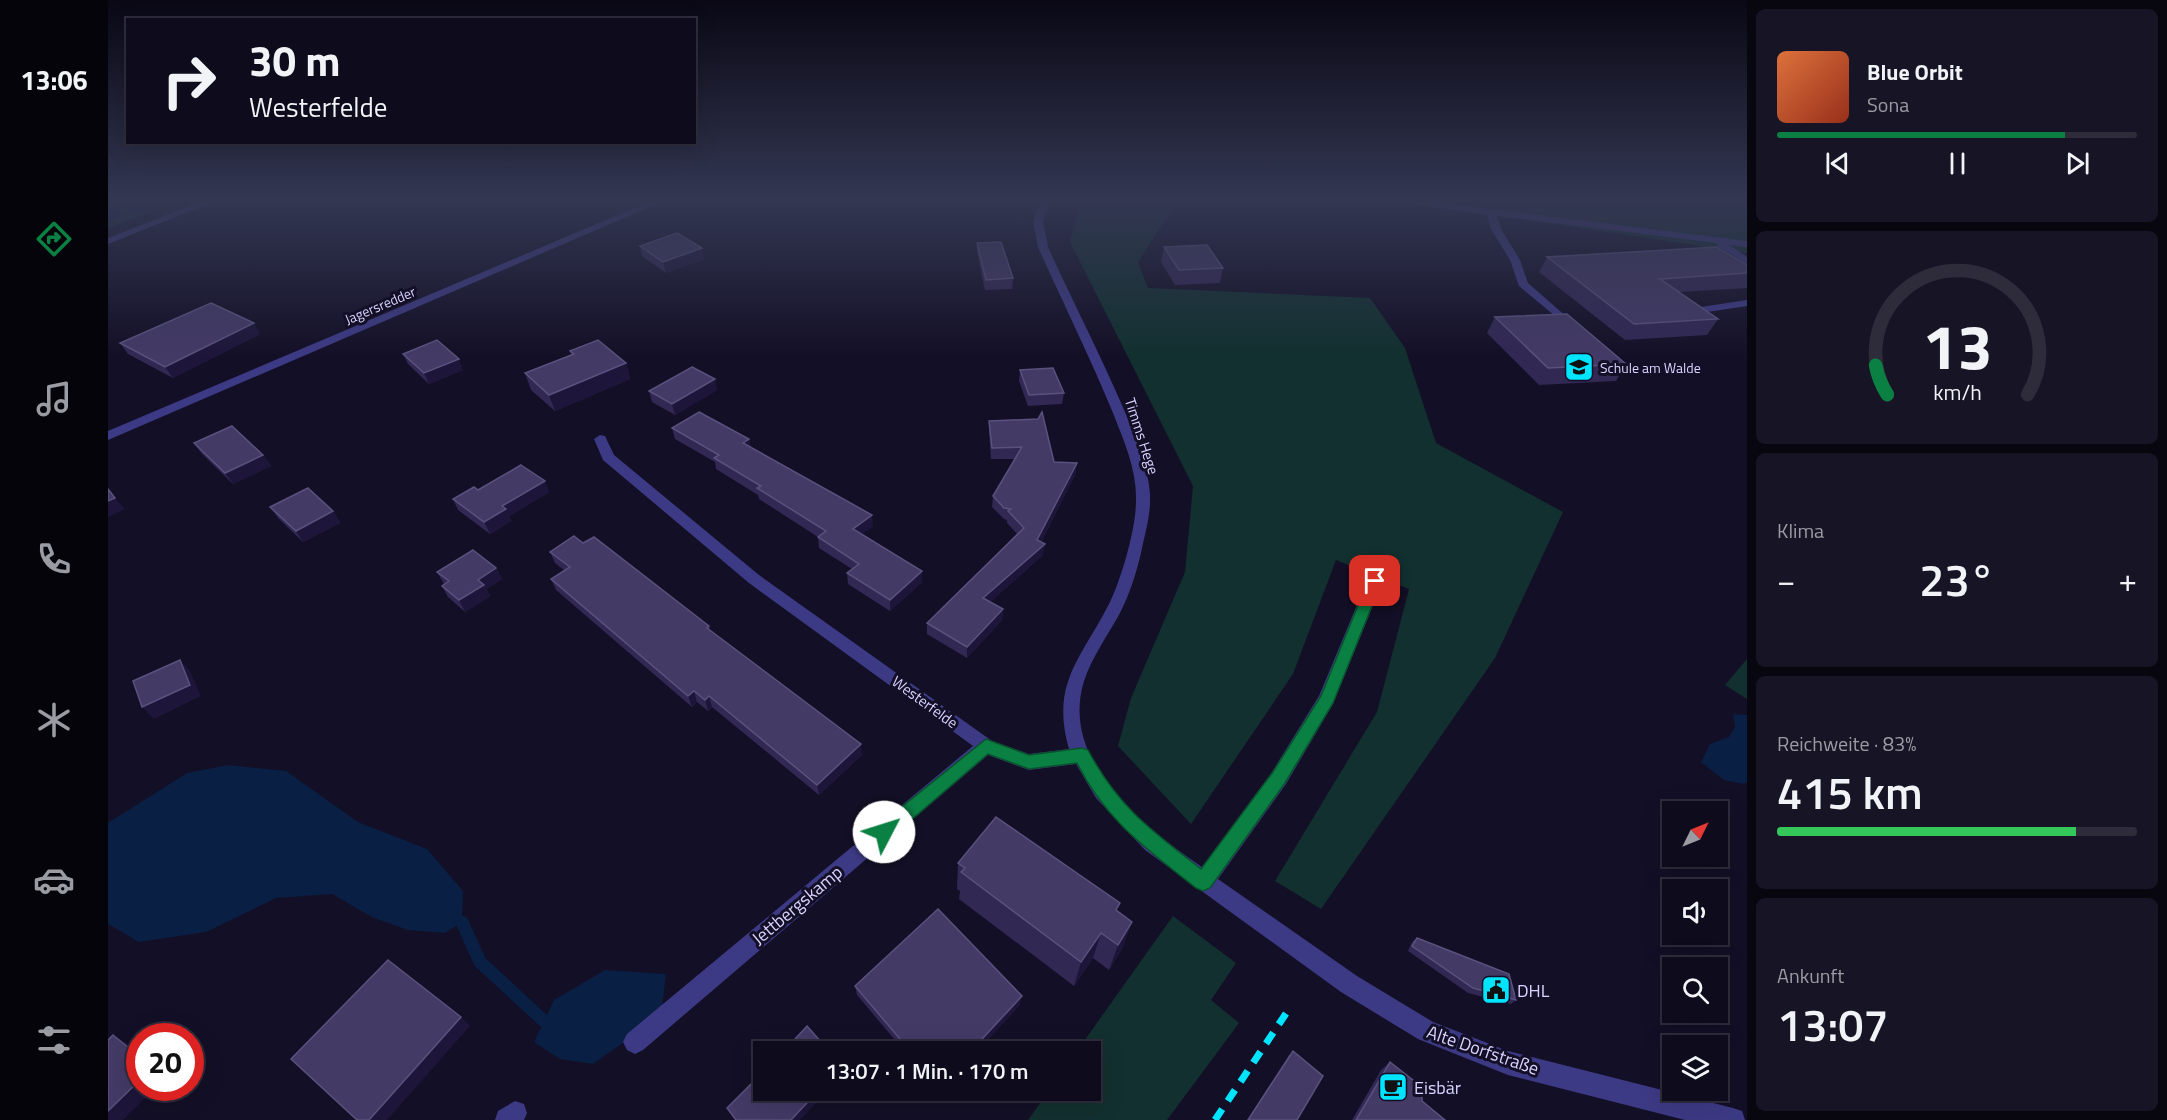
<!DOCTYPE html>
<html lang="de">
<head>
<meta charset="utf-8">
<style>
	:root { --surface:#0e0b1c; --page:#171425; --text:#f1f3f6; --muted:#9b9ba3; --line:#2e2b3b; --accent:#0b8043 }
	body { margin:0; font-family:"Titillium Web",sans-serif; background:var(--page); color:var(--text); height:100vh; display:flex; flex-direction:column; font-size:22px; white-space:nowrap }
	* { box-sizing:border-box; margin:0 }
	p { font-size:20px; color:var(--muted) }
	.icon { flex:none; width:33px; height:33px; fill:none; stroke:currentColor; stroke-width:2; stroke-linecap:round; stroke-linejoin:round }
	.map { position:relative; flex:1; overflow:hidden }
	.side { display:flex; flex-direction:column; gap:9px; padding:9px; background:#08060f; width:420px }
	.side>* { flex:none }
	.guide { position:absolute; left:18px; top:18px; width:570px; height:126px; border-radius:0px; box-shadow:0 6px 24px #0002,0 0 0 2px var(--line); background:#0e0b1c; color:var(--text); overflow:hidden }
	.needle { width:39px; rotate:47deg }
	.buttons { position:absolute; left:1554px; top:801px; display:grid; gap:12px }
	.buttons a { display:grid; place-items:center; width:66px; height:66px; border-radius:0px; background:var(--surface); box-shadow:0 6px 24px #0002,0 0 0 2px var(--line); font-size:30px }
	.speed { position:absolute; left:18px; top:1023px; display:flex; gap:12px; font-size:30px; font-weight:700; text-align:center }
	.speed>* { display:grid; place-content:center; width:78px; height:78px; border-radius:50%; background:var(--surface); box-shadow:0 6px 24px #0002,0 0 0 2px var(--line); line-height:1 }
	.speed .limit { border:9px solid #d22; background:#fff; color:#111 }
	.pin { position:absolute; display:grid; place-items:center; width:51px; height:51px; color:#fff; margin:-26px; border-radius:12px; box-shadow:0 3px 9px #0006 }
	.me { position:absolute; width:66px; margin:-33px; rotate:50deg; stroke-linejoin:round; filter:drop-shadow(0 0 4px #0008) }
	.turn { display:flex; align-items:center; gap:21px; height:126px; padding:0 24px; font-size:27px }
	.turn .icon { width:78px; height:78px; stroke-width:2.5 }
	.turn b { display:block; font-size:42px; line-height:51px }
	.big { font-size:45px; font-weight:600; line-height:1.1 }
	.side .widget { flex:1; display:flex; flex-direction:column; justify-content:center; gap:9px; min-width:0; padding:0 21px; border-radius:9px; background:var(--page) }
	.side .dial { align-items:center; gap:0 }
	.dial svg { height:156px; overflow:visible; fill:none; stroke:var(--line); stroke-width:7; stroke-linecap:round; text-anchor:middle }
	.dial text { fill:var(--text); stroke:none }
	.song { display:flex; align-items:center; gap:18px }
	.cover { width:72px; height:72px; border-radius:9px; background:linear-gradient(135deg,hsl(20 70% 55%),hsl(10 70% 35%)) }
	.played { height:6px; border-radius:3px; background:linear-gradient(90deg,var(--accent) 80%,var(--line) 80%) }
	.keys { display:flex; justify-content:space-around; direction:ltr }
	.heat { display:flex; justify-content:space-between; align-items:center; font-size:33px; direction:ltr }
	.charge { height:9px; border-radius:4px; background:linear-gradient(90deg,#34c759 83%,var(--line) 0) }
	.trip { position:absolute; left:645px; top:1041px; width:348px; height:60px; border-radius:0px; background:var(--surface); box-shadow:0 6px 24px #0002,0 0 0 2px var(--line); font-weight:600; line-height:60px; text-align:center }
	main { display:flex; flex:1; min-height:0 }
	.dock { display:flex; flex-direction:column; width:108px; justify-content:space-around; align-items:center; background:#06040b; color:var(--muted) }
	.dock .icon { width:42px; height:42px }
	.dock .on { color:var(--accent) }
	.dock b { font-size:27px; color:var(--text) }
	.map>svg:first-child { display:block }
	.green { fill:#12302f }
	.water { fill:#0a1f44 }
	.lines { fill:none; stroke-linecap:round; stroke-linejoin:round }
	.stream { stroke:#0a1f44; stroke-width:13 }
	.minor { fill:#3d3a85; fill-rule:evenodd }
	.rail { stroke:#00e5ff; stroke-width:7; stroke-dasharray:13 10; stroke-linecap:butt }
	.wall { fill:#312854 }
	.shaded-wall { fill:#1d163a }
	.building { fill:#433a66; stroke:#5a527e; stroke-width:1.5 }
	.route { fill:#0b8043; stroke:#07532c; stroke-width:1.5 }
	.labels { text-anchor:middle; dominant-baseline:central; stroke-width:6; stroke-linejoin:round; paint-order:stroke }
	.far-street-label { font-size:14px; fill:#d9d4ff; stroke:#130f26 }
	.far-poi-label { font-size:14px; fill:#d9d4ff; stroke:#130f26; text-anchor:start }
	.street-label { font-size:15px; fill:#d9d4ff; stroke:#130f26 }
	.near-street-label { font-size:18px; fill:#d9d4ff; stroke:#130f26 }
	.near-poi-label { font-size:18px; fill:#d9d4ff; stroke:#130f26; text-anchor:start }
</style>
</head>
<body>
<main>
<nav class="dock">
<b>13:06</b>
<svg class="icon on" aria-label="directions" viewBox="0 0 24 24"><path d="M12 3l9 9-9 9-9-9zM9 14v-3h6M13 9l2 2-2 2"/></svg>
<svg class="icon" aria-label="music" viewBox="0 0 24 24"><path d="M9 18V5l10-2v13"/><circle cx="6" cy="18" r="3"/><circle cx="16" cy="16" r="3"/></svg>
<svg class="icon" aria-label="phone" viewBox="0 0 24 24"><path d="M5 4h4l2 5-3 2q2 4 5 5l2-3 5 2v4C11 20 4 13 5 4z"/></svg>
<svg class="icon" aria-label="climate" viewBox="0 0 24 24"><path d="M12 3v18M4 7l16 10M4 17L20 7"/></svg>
<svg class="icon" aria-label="car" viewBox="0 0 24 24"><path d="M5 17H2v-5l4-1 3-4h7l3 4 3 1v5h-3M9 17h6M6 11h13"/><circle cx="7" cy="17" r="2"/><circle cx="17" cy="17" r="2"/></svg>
<svg class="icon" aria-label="filters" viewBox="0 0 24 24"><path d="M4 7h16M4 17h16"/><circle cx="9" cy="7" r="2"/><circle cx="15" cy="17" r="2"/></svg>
</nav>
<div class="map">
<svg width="1639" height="1120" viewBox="0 0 1639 1120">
	<rect width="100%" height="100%" fill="#130f26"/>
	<g class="green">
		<path d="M 49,200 L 76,200 L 0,228 L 0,221 Z"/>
		<path d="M 974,200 L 1070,200 L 1030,262 L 1040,288 L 1262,298 L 1297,348 L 1328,443 L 1455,512 L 1387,658 L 1213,909 L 1167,881 L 1269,712 L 1301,589 L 1228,560 L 1185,674 L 1083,824 L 1010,746 L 1023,698 L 1077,572 L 1085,486 L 962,242 Z"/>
		<path d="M 1285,200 L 1639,200 L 1639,253 Z"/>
		<path d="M 1639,659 L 1639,699 L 1617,685 Z"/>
		<path d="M 1065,916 L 1128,963 L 1103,1000 L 1131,1023 L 1059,1120 L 920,1120 L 941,1091 L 982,1090 L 982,1052 L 969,1051 Z"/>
	</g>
	<g class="water">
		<path d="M 0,200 L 49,200 L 0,221 Z"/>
		<path d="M 1625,714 L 1639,715 L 1639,782 L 1635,784 L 1616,780 L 1593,762 L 1602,744 L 1621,737 L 1627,727 Z"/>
		<path d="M 120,765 L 178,771 L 250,822 L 319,849 L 355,891 L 354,922 L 337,933 L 300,930 L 264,917 L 224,894 L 168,898 L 98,932 L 31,942 L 0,924 L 0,823 L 79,773 Z"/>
		<path d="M 497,970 L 558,974 L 553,1016 L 485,1064 L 452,1059 L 426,1042 L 446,1000 Z"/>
	</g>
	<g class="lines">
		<path class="stream" d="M 354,922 L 372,962 L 436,1021"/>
		<g class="minor">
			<path d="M 97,200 L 110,200 L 0,244 L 0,238 Z"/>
			<path d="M 545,200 L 558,200 L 0,440 L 0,431 Z"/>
			<path d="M 933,200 L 942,200 L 935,221 L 940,247 C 965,302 993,356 1017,412 C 1028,438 1040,466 1042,494 C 1043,515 1037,533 1033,553 C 1028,574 1022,593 1012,613 C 1000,635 984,657 976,681 C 951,762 1036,827 1094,867 L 1164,772 L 1211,696 L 1259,581 L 1262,577 L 1272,577 L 1275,581 L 1225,704 L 1178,784 L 1110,879 L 1249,976 L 1325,1022 L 1400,1051 L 1625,1108 L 1634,1111 L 1637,1120 L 1577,1120 L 1400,1075 L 1310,1039 L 1233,992 L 1037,850 L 988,798 L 968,764 L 921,770 L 880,755 L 535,1050 L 527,1054 L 519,1050 L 515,1042 L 519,1034 L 865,746 L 641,583 L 495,460 L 486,439 L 492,435 L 497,436 L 506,455 L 651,575 L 884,741 L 921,754 L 961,749 C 942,682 974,658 1002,602 C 1014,577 1028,528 1028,501 C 1029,470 1016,441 1005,413 C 982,357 955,303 930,247 L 925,221 Z"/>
			<path d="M 1279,200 L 1309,200 L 1639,241 L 1639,247 L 1621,245 L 1639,257 L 1639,264 L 1610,246 L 1609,243 L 1389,216 L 1393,229 L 1412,260 L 1420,283 L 1468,325 L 1468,329 L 1464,330 L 1411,286 L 1402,260 L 1383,229 L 1379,215 Z"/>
			<path d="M 1639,300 L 1639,306 L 1586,314 L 1581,311 L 1586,308 Z"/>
			<path d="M 407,1101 L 416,1104 L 419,1113 L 416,1120 L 387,1120 L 390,1111 Z"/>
		</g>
		<path class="rail" d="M 1107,1120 L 1179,1012"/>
	</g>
	<g class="wall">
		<path d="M 869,243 L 905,278 L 904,289 L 877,290 L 869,253 Z"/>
		<path d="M 532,246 L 596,259 L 558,273 L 534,256 Z"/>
		<path d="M 1056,247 L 1115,268 L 1112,283 L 1067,285 L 1053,262 Z"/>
		<path d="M 1439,257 L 1639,265 L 1639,288 L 1571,292 L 1610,319 L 1599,335 L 1517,340 L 1431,272 Z"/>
		<path d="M 1387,317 L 1518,364 L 1508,381 L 1431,385 L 1379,333 Z"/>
		<path d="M 152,334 L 65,378 L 20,354 L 12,343 Z"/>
		<path d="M 462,351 L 518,363 L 522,379 L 447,411 L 423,390 L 417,373 L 463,355 Z"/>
		<path d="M 295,354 L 355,370 L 321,384 L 300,364 Z"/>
		<path d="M 912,370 L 956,393 L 954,404 L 920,406 L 911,381 Z"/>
		<path d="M 609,390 L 567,415 L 544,402 L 541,391 Z"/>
		<path d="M 881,421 L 946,462 L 969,463 L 967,475 L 933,542 L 935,555 L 882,602 L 895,609 L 894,620 L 859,658 L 819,634 L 819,623 L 909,534 L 899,523 L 899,520 L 896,519 L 884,507 L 885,496 L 907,459 L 883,459 L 881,432 Z"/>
		<path d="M 564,428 L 641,439 L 643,448 L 765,526 L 753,534 L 814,571 L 814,582 L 782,611 L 740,584 L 739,573 L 744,569 L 711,548 L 710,537 L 651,499 L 650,495 L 608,469 L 607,462 L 567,439 Z"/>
		<path d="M 86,443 L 155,455 L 163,466 L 125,484 L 94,454 Z"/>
		<path d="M 370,490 L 441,492 L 401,516 L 403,521 L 382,534 L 350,510 L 345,499 Z"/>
		<path d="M 162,507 L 225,511 L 232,523 L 195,542 L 170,518 Z"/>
		<path d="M 475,543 L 601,626 L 602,630 L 754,755 L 711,795 L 604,707 L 600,711 L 589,702 L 584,707 L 448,590 L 443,579 L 456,570 L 447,563 L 442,552 Z"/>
		<path d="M 388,568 L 394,579 L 378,589 L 382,596 L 357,612 L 340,597 L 334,586 L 336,584 L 329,572 Z"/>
		<path d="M 850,863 L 1009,911 L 1015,947 L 1001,970 L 985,958 L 966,986 L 851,899 L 852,891 L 849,889 Z"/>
		<path d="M 1309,938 L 1408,1000 L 1403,1004 L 1360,993 L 1300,951 L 1304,942 Z"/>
		<path d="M 747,986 L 912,1005 L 868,1052 L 797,1052 L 749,995 Z"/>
		<path d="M 1185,1051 L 1189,1120 L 1139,1120 L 1181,1055 Z"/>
		<path d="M 1282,1062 L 1314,1101 L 1337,1120 L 1244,1120 L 1273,1070 Z"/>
	</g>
	<g class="shaded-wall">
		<path d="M 594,248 L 596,259 L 558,273 L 555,262 Z"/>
		<path d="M 146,323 L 152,334 L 65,378 L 57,367 Z"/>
		<path d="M 351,359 L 355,370 L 321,384 L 316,373 Z"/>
		<path d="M 518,363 L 522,379 L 447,411 L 441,395 Z"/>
		<path d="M 607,379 L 609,390 L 567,415 L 564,404 Z"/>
		<path d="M 641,439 L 643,450 L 635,443 Z"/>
		<path d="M 155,455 L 163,466 L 125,484 L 117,473 Z"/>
		<path d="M 969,463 L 967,475 L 928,551 L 929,540 Z"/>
		<path d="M 437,481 L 441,492 L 401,516 L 403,521 L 382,534 L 376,522 L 394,506 Z"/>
		<path d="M 7,498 L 17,509 L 0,517 L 0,501 Z"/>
		<path d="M 225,511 L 232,523 L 195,542 L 188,531 Z"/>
		<path d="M 764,515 L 765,526 L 745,540 L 745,529 Z"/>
		<path d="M 937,544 L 935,555 L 874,609 L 875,598 Z"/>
		<path d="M 388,568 L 394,579 L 378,589 L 382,596 L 357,612 L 351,600 L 370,580 Z"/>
		<path d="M 814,571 L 814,582 L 782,611 L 782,600 Z"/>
		<path d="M 895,609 L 894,620 L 859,658 L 859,647 Z"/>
		<path d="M 72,660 L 82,671 L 93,696 L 46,719 L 34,707 Z"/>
		<path d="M 586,691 L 589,702 L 584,707 L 580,696 Z"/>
		<path d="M 601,696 L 604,707 L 600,711 L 597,700 Z"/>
		<path d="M 753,744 L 754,755 L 711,795 L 709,785 Z"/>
		<path d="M 1024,922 L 1015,947 L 1001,970 L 1010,945 Z"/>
		<path d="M 993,933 L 985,958 L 966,986 L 973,962 Z"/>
		<path d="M 914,996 L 912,1005 L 868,1052 L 862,1052 Z"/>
		<path d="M 353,1017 L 362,1026 L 279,1120 L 261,1120 Z"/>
		<path d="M 5,1035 L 20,1044 L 32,1053 L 32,1057 Z"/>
		<path d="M 32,1080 L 32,1088 L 47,1088 L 15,1120 L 0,1120 L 0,1111 Z"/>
		<path d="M 711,1090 L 720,1090 L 692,1120 L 683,1120 Z"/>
	</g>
	<g class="building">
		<path d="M 569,233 L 594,248 L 555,262 L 532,246 Z"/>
		<path d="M 893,242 L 905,278 L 878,280 L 869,243 Z"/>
		<path d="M 1099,245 L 1115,268 L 1071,270 L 1056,247 Z"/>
		<path d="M 1609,247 L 1639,265 L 1639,273 L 1552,279 L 1610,319 L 1526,324 L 1439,257 Z"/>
		<path d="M 103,303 L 146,323 L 57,367 L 12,343 Z"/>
		<path d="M 1459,314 L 1518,364 L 1440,368 L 1387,317 Z"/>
		<path d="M 329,340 L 351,359 L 316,373 L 295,354 Z"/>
		<path d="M 490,340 L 518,363 L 441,395 L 417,373 L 466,354 L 462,351 Z"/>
		<path d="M 584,367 L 607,379 L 564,404 L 541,391 Z"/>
		<path d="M 945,368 L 956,393 L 921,395 L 912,370 Z"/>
		<path d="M 591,412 L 641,439 L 635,443 L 764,515 L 745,529 L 814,571 L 782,600 L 739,573 L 751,564 L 710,537 L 718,531 L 649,488 L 653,486 L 606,458 L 611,455 L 564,428 Z"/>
		<path d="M 934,412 L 946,462 L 969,463 L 929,540 L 937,544 L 875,598 L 895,609 L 859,647 L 819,623 L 916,528 L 900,511 L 903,509 L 896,508 L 885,496 L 914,447 L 884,448 L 881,421 L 930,419 Z"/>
		<path d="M 124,426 L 155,455 L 117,473 L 86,443 Z"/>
		<path d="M 413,465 L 437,481 L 394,506 L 398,509 L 376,522 L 345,499 L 366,487 L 370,490 Z"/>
		<path d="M 200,488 L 225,511 L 188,531 L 162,507 Z"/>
		<path d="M 0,489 L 7,498 L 0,501 Z"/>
		<path d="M 466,536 L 475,543 L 486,537 L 601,626 L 599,628 L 753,744 L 709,785 L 601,696 L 597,700 L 586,691 L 580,696 L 443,579 L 462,567 L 442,552 Z"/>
		<path d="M 365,550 L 388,568 L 370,580 L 376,585 L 351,600 L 334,586 L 341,581 L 329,572 Z"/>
		<path d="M 72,660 L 82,685 L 34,707 L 25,681 Z"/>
		<path d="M 888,817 L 1012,903 L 1008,910 L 1024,922 L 1010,945 L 993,933 L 973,962 L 853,872 L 857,868 L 850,863 Z"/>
		<path d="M 830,909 L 914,996 L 862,1052 L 803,1052 L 747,986 Z"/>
		<path d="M 1309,938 L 1401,974 L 1408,1000 L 1365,988 L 1304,946 Z"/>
		<path d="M 280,960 L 353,1017 L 261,1120 L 249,1120 L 183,1059 Z"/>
		<path d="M 699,1026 L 722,1052 L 675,1052 Z"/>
		<path d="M 5,1035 L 32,1057 L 32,1080 L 0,1111 L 0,1040 Z"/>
		<path d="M 1185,1051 L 1215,1076 L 1189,1120 L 1140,1120 Z"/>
		<path d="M 1282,1062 L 1310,1084 L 1314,1092 L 1314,1101 L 1337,1120 L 1248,1120 Z"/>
		<path d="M 656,1071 L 656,1090 L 711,1090 L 683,1120 L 628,1120 L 619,1108 Z"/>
	</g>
	<linearGradient id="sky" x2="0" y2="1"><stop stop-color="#0a0815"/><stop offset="0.56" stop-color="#333752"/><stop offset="1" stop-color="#333752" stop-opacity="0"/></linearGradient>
	<rect width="1639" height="357" fill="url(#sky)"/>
	<path class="route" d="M 1267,576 L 1274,581 L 1225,703 L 1177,783 L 1102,888 L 1095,891 L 1088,888 C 1039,849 998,821 969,763 L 921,769 L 880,754 L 782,838 L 776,840 L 770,838 L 767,832 L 770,826 L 878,739 L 921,755 L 974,748 L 980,750 C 1010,807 1044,831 1093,869 L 1165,772 L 1213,696 L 1260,581 Z"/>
	<defs>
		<g id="school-square" transform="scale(1.5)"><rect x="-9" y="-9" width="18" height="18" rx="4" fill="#00e5ff" stroke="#130f26"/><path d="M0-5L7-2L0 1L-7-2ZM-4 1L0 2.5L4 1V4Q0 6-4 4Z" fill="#111"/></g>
		<g id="civic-square" transform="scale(1.5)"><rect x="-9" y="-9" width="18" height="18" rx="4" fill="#00e5ff" stroke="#130f26"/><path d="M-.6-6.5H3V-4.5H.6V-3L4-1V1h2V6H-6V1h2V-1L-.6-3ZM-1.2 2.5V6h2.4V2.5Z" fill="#111"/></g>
		<g id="cafe-square" transform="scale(1.5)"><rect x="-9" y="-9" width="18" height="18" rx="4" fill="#00e5ff" stroke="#130f26"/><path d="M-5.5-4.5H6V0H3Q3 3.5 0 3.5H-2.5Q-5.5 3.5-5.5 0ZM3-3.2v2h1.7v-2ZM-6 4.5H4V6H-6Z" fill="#111"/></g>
	</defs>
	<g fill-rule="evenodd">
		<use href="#school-square" x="1471" y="367"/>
		<use href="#civic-square" x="1388" y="990"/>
		<use href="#cafe-square" x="1285" y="1087"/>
	</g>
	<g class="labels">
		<g class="far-street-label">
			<text transform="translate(272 305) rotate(-23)">Jagersredder</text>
		</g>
		<g class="far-poi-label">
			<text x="1492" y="367">Schule am Walde</text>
		</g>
		<g class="street-label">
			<text transform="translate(1034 436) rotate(72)">Timms Hege</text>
			<text transform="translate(817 702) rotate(36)">Westerfelde</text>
		</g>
		<g class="near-street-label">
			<text transform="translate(689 905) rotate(-40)">Jettbergskamp</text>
			<text transform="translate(1375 1050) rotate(19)">Alte Dorfstraße</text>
		</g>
		<g class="near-poi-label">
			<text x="1409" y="990">DHL</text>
			<text x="1306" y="1087">Eisbär</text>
		</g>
	</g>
</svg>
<div class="buttons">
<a><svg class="needle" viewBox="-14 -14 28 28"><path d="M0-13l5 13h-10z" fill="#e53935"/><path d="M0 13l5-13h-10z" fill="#9b9ba3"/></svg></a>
<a><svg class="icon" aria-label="sound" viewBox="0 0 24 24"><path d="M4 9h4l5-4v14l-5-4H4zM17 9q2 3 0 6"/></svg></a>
<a><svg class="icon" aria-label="search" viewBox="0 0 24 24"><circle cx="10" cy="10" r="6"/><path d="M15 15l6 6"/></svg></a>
<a><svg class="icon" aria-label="layers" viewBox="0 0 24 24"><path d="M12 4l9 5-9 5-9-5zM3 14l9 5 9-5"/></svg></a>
</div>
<div class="speed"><div class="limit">20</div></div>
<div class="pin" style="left:1267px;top:581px;background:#d93025"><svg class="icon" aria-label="arrive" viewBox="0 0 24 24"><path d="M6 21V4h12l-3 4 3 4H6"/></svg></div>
<svg class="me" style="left:776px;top:832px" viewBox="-20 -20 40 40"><circle r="19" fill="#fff"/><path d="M0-13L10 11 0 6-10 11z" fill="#0b8043"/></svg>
<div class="trip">13:07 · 1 Min. · 170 m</div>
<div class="guide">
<div class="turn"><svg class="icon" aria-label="right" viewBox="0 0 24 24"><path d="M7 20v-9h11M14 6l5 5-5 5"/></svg><div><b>30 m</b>Westerfelde</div></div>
</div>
</div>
<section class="side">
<div class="widget">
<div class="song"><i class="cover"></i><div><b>Blue Orbit</b><p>Sona</p></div></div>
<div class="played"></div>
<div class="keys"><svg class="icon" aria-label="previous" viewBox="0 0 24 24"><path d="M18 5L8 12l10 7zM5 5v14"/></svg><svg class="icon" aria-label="pause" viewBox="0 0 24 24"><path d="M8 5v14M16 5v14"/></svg><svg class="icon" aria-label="next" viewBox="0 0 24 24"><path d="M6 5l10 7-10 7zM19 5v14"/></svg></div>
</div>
<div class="widget dial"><svg viewBox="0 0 100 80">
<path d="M14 69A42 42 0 1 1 86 69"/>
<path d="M14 69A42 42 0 0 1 8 54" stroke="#0b8043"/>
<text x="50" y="56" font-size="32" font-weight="700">13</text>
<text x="50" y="72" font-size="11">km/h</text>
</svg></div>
<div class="widget"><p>Klima</p>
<div class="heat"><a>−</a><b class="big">23°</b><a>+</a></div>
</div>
<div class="widget"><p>Reichweite · 83%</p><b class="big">415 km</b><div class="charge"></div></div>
<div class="widget"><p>Ankunft</p><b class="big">13:07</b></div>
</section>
</main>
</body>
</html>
